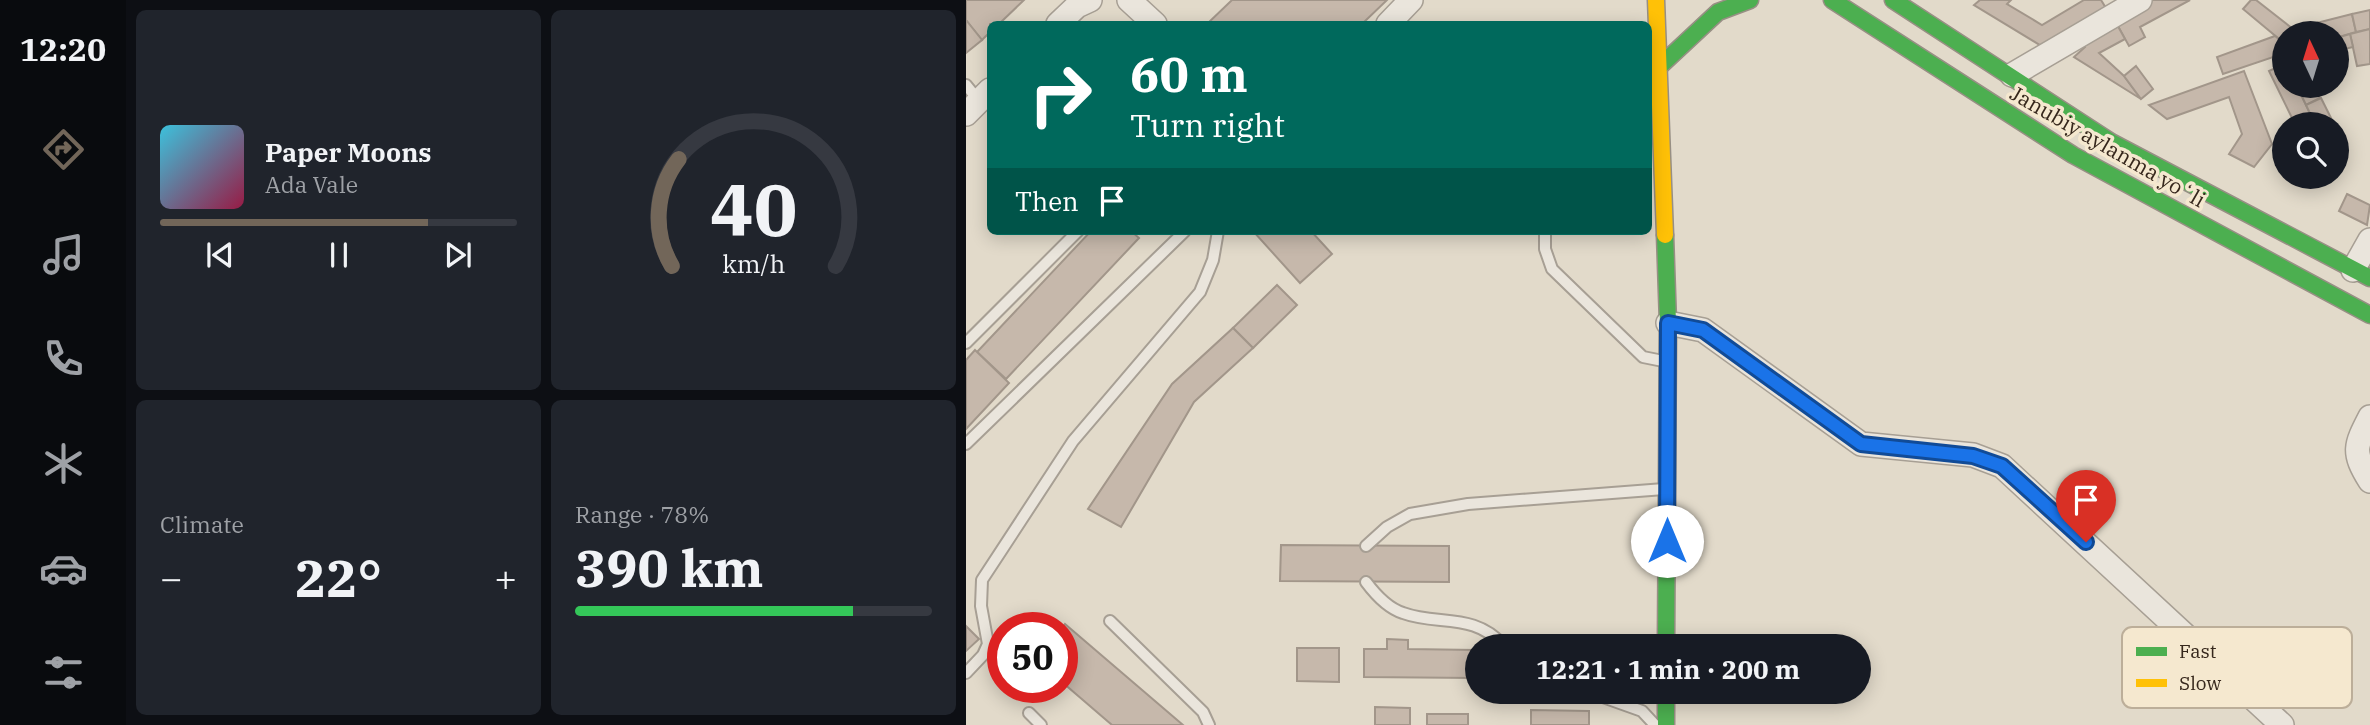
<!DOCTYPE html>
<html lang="en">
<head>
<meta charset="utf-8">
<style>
	:root { --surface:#171b24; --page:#20242c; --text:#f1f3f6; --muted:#9ea1a6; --line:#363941; --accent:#726659 }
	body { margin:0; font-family:"IBM Plex Serif",serif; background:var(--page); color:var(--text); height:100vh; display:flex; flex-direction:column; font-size:26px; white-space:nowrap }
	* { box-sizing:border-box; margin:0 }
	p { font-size:23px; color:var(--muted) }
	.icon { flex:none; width:38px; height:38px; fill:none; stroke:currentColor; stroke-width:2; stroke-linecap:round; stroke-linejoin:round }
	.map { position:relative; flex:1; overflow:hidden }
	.panel { display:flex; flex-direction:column; gap:10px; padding:10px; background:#0d0f14; width:840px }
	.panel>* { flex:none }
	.guide { position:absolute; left:21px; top:21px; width:665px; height:214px; border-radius:10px; box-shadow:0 4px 18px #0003; background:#00695c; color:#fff; overflow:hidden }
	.needle { width:46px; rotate:356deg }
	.fabs { position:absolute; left:1306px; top:21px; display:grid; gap:14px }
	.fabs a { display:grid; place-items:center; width:77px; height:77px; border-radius:50%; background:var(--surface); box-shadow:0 4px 18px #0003; font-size:35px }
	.speed { position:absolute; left:21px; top:612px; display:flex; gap:14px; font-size:35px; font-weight:700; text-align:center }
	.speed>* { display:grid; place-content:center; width:91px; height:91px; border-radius:50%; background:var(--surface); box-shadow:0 4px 18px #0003; line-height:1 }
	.speed .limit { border:10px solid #d22; background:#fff; color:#111 }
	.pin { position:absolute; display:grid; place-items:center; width:60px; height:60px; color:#fff; margin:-72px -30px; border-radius:50% 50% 50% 0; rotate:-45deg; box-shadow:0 0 7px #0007 }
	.pin .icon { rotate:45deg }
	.me { position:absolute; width:77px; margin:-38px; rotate:0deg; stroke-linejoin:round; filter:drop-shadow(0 0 5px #0008) }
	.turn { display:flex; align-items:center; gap:24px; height:147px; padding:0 28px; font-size:32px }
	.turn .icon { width:91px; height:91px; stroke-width:2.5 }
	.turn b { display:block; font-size:49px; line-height:60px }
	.then { display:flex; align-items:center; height:66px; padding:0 28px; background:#0003; gap:14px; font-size:26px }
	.big { font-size:52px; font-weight:700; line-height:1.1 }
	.panel .widget { flex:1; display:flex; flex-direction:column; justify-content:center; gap:10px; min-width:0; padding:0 24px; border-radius:10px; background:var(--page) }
	.panel .dial { align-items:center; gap:0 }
	.dial svg { height:182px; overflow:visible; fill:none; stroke:var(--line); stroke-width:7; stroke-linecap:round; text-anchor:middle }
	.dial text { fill:var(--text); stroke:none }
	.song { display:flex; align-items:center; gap:21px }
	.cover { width:84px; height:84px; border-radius:10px; background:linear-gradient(135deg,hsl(190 70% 55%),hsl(340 70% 35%)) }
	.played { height:7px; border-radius:4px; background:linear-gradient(90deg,var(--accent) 75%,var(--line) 75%) }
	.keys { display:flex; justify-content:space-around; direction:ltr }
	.heat { display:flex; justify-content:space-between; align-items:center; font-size:38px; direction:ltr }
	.charge { height:10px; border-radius:5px; background:linear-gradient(90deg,#34c759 78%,var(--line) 0) }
	.panel .tiles { flex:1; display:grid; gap:10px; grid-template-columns:repeat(2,1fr) }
	.trip { position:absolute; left:499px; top:634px; width:406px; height:70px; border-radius:35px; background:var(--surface); box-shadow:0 4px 18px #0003; font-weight:700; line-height:70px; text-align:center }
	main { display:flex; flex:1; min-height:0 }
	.tabs { display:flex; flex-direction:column; width:126px; justify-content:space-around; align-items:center; background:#090b0e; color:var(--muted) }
	.tabs .icon { width:49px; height:49px }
	.tabs .active { color:var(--accent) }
	.tabs b { font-size:32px; color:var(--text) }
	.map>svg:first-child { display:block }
	.building { fill:#c6b8ab; stroke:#a2968a; stroke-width:2 }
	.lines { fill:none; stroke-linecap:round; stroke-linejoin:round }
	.lane-casing { stroke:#a79f94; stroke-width:14 }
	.street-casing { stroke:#a79f94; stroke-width:26 }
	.fast-casing { stroke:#978f84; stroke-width:19 }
	.slow-casing { stroke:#978f84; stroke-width:19 }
	.lane { stroke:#eae5dc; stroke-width:10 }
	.street { stroke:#eae5dc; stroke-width:23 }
	.fast { stroke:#4caf50; stroke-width:16 }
	.slow { stroke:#ffc107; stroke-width:16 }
	.route-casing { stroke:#114b97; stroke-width:18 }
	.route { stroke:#1a73e8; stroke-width:12 }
	.labels { text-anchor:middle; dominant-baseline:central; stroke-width:7; stroke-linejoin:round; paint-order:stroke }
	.street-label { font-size:21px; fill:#36271c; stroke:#f5e8cf }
	.key { fill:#f5e8cf; stroke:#bcae99; stroke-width:2 }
	.key-label { font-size:19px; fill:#36271c }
</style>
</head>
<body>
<main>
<nav class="tabs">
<b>12:20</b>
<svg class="icon active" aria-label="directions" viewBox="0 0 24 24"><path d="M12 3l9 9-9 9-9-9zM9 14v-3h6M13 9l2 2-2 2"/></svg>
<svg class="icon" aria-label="music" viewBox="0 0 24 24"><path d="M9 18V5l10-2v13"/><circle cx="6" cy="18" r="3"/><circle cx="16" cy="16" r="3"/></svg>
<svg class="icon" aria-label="phone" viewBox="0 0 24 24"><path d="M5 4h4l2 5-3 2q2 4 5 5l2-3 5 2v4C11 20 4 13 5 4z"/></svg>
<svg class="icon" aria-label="climate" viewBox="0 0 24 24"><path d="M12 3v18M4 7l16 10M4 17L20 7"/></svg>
<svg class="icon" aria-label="car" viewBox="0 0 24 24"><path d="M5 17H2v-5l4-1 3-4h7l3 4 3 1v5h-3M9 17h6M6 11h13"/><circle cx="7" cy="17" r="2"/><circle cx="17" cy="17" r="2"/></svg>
<svg class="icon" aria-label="filters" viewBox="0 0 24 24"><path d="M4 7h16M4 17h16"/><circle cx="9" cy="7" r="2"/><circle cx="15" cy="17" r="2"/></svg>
</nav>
<section class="panel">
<div class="tiles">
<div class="widget">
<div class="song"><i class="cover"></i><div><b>Paper Moons</b><p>Ada Vale</p></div></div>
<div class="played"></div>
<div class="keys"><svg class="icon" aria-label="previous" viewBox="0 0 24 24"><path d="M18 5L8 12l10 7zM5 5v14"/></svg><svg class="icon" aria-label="pause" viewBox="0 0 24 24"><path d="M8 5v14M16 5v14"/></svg><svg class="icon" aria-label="next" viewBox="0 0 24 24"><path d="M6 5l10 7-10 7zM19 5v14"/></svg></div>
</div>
<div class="widget dial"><svg viewBox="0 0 100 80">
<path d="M14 69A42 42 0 1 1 86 69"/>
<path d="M14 69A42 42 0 0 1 17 22" stroke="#726659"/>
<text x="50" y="56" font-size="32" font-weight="700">40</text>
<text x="50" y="72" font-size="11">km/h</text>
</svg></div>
<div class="widget"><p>Climate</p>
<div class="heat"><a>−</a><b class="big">22°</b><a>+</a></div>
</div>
<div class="widget"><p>Range · 78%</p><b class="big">390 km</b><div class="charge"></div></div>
</div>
</section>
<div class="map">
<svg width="1404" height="725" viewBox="0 0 1404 725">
	<rect width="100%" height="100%" fill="#e2daca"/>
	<g class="building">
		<path d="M 0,0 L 58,0 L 33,24 L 24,24 L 24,32 L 16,40 L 0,20 Z"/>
		<path d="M 266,0 L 421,0 L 396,24 L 241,24 Z"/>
		<path d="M 1014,0 L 1045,0 L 1041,4 L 1076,25 L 1118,0 L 1135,0 L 1143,13 L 1082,50 L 1008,5 Z"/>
		<path d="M 1182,0 L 1224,0 L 1174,27 L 1179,37 L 1163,46 L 1148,19 Z"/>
		<path d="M 1285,0 L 1290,0 L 1327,29 L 1386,14 L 1390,32 L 1370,38 L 1370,33 L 1318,33 L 1318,43 L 1277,9 Z"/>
		<path d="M 1404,10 L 1404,29 L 1390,32 L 1386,14 Z"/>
		<path d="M 1148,19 L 1159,39 L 1133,53 L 1158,76 L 1175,99 L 1108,57 L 1119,47 L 1114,37 Z"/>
		<path d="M 0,20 L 16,40 L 0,53 Z"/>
		<path d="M 1404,29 L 1404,64 L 1391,66 L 1384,34 Z"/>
		<path d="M 1384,34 L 1387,47 L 1370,51 L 1370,38 Z"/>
		<path d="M 1309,36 L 1318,43 L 1318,62 L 1307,57 L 1257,74 L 1251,57 Z"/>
		<path d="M 1318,64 L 1318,86 L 1331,86 L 1349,124 L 1329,124 L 1303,71 Z"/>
		<path d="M 1170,66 L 1187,89 L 1175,99 L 1158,76 Z"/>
		<path d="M 1278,71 L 1306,144 L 1288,167 L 1263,154 L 1276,134 L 1263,97 L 1201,119 L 1183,105 Z"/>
		<path d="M 1331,86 L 1348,86 L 1354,98 L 1340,105 Z"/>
		<path d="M 1355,98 L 1365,118 L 1349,124 L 1340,105 Z"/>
		<path d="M 1381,194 L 1404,205 L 1401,225 L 1373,211 Z"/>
		<path d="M 125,231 L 165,231 L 173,238 L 40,379 L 11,352 Z"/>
		<path d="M 287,231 L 345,231 L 366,254 L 334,283 Z"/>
		<path d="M 311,285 L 331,305 L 287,348 L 267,328 Z"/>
		<path d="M 267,328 L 287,348 L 228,402 L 155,527 L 122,509 L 206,384 Z"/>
		<path d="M 9,350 L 43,383 L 0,429 L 0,360 Z"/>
		<path d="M 315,545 L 483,546 L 483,582 L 314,581 Z"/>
		<path d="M 99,624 L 217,725 L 146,725 L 96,682 L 96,628 Z"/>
		<path d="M 0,626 L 13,639 L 0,651 Z"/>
		<path d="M 421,639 L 442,640 L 442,649 L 509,650 L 508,678 L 398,677 L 398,649 L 421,649 Z"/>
		<path d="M 331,648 L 373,648 L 373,682 L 331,681 Z"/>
		<path d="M 409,707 L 444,708 L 444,725 L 409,725 Z"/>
		<path d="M 565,710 L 623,711 L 623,725 L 565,725 Z"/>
		<rect x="461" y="714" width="41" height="11"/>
	</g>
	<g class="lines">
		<g class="lane-casing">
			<g id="lane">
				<path d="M 0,85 L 13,101"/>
				<path d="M 579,231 L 579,249 L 586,269 L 677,357 L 697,361"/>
				<path d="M 0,343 L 112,231"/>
				<path d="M 0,444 L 219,231"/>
				<path d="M 400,546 L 421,527 L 444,514 L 502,504 L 698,489"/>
				<path d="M 400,582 C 409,594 421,608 437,613 C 472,626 508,612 538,646"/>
				<path d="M 144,621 L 237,712 L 243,725"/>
				<path d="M 0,673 L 17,655 L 22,644 L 15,606 L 16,580 L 107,441 L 234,292 L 247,260 L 252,231"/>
				<path d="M 620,691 L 676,711 L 689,725"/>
				<path d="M 63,713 L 75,725"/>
			</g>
		</g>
		<g class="street-casing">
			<g id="street">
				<path d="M 163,0 L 189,24"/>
				<path d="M 92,24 L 111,6 L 124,0"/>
				<path d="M 422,24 L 445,0"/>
				<path d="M 1046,75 L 1174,0"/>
				<path d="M 0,114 L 24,90"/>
				<path d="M 1387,270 L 1404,240"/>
				<path d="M 702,323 L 737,330 L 895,444 L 1007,455 L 1036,466 L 1316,725"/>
				<path d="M 1404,417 C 1389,446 1386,452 1404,481"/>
			</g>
		</g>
		<g class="fast-casing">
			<g id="fast">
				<path d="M 866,0 L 1107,155 L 1404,315"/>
				<path d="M 927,0 L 1145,142 L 1404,278"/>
				<path d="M 693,67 L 752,12 L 784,0"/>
				<path d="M 699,235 L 702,323 L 700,646"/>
				<path d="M 700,691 L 700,725"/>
			</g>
		</g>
		<g class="slow-casing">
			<path id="slow" d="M 690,0 L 699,235"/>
		</g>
		<use href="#lane" class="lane"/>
		<use href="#street" class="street"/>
		<use href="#fast" class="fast"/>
		<use href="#slow" class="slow"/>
	</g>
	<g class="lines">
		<g class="route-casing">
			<path id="route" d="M 701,541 L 702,323 L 737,330 L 895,444 L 1007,456 L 1036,466 L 1120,542"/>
		</g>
		<use href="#route" class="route"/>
	</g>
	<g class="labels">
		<g class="street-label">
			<text transform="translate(1142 146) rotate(30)">Janubiy aylanma yoʻli</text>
		</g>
	</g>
	<rect x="1156" y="627" width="230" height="81" rx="10" class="key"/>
	<rect x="1170" y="647" width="31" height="9" fill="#4caf50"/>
	<rect x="1170" y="679" width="31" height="8" fill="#ffc107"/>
	<g class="key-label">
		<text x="1213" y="658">Fast</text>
		<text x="1213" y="690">Slow</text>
	</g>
</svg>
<div class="fabs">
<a><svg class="needle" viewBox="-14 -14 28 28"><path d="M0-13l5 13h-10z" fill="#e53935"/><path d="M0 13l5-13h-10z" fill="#9ea1a6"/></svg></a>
<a><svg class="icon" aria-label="search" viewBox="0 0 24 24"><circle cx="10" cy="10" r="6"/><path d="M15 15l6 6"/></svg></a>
</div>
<div class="speed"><div class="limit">50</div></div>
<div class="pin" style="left:1120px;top:542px;background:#d93025"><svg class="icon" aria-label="arrive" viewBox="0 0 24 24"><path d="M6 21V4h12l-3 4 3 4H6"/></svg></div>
<svg class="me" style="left:701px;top:541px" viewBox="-20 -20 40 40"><circle r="19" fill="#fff"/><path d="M0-13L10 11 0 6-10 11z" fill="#1a73e8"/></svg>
<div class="trip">12:21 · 1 min · 200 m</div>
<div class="guide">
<div class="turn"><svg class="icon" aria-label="right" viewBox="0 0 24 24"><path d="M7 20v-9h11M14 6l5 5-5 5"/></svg><div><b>60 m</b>Turn right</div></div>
<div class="then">Then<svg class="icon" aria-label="arrive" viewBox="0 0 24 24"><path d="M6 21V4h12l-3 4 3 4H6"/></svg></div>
</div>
</div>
</main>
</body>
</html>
